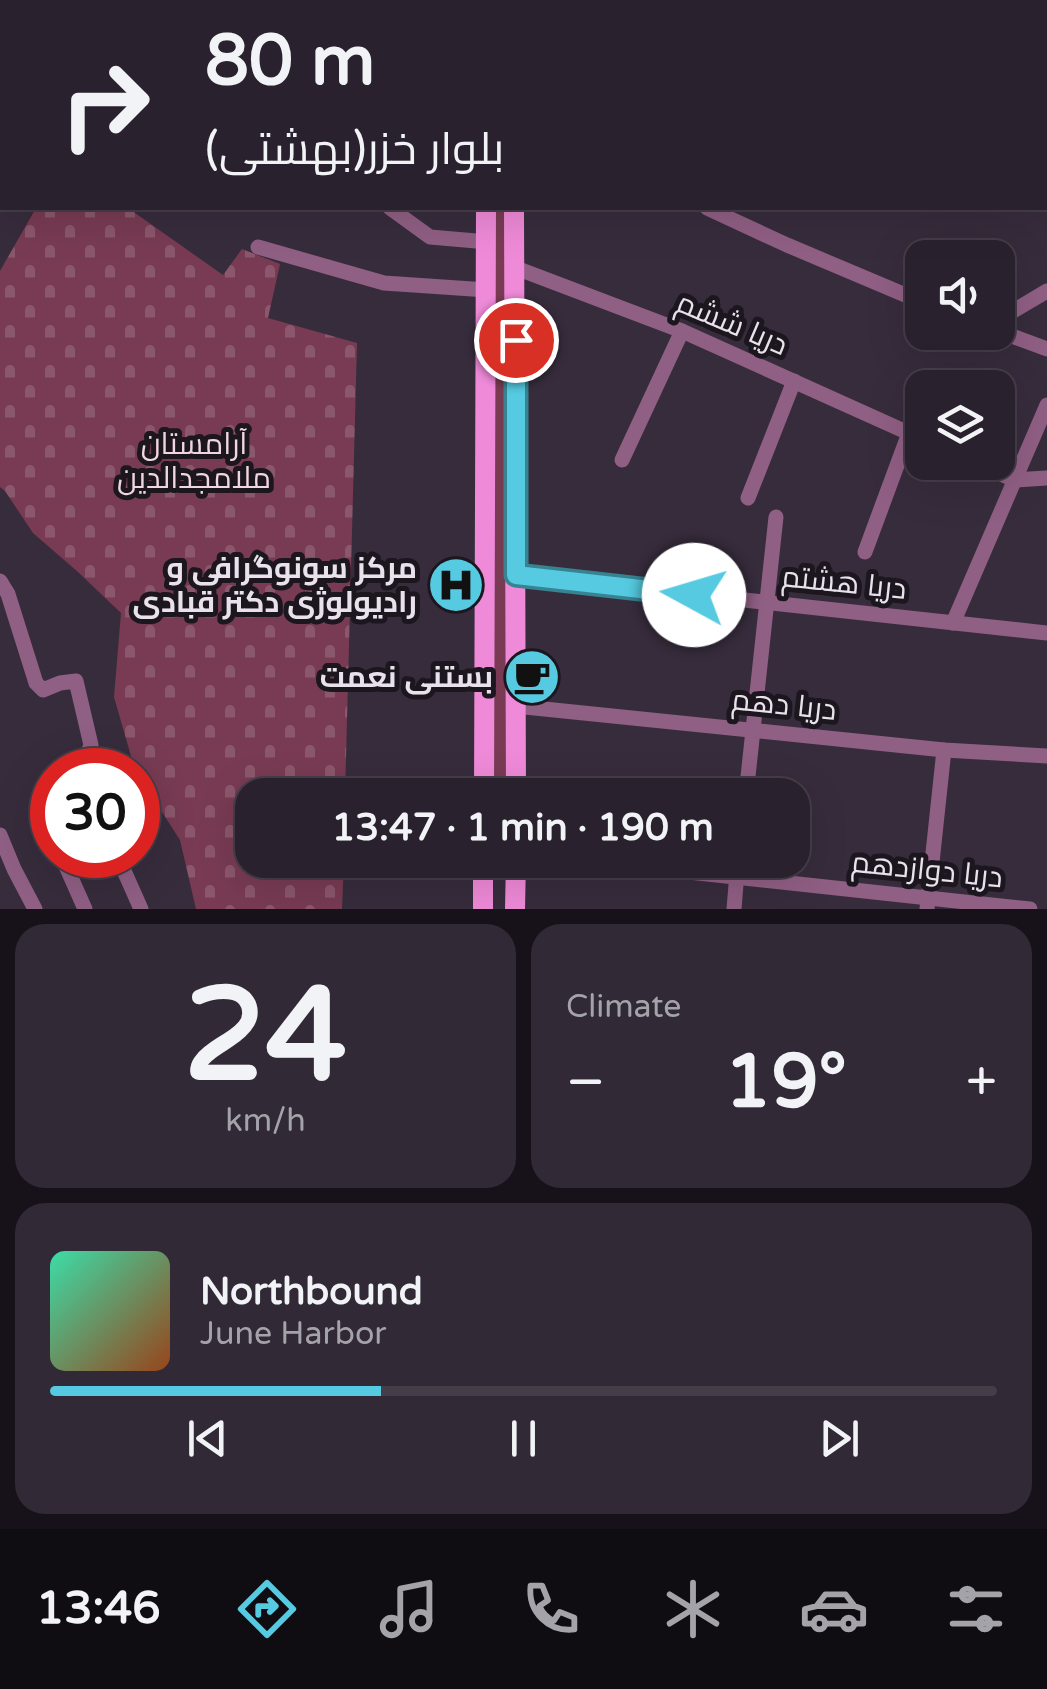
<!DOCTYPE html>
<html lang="en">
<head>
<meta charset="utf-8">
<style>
	:root { --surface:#29212d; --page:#312935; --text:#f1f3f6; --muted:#a5a3aa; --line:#453e49; --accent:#55cae0 }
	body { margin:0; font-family:"Varela Round",Cairo,sans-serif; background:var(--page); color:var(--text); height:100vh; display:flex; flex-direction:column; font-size:38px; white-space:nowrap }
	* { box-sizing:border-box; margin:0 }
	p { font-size:32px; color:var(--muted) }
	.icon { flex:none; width:55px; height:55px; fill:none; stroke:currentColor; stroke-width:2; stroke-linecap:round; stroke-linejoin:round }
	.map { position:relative; height:909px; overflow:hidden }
	.panel { display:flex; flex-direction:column; gap:15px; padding:15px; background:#171219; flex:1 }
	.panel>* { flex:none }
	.hud { position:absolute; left:0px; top:0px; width:1048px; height:210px; box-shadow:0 10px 40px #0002,0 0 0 2px var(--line); background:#29212d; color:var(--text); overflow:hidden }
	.tools { position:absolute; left:905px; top:240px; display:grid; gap:20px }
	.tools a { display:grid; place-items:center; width:110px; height:110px; border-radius:20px; background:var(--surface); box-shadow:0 10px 40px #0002,0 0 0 2px var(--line); font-size:50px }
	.speed { position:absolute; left:30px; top:748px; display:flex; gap:20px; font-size:50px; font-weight:700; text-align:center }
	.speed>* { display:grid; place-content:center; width:130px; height:130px; border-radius:50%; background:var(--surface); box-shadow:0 10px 40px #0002,0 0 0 2px var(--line); line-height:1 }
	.speed .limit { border:15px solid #d22; background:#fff; color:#111 }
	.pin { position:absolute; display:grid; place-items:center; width:85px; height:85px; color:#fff; margin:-42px; border:5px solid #fff; border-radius:50%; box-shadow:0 2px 10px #0007 }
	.me { position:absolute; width:110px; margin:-55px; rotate:276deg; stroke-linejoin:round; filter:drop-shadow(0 0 8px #0008) }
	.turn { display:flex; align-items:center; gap:35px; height:210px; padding:0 40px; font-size:45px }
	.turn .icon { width:130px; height:130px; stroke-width:2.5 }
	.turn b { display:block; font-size:70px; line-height:85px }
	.big { font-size:75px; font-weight:700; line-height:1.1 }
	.panel .widget { flex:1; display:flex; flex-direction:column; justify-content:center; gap:15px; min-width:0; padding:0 35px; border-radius:30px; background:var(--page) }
	.panel .dial { align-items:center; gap:0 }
	.dial b { font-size:130px; line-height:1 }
	.song { display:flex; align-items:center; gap:30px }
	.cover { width:120px; height:120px; border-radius:15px; background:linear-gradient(135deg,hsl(160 70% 55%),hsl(20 70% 35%)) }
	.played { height:10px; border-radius:5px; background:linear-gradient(90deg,var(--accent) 35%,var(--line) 35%) }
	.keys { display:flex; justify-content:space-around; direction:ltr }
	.heat { display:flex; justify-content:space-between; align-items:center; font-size:55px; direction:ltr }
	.panel .tiles { flex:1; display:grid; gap:15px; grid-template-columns:1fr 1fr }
	.widget:last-child { grid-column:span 2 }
	.trip { position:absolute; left:235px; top:778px; width:575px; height:100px; border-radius:30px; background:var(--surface); box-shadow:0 10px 40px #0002,0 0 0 2px var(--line); font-weight:700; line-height:100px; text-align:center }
	.dock { display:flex; height:160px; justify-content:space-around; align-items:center; background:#100d12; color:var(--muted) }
	.dock .icon { width:70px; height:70px }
	.dock .on { color:var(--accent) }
	.dock b { font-size:45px; color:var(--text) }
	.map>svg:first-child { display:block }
	.grass { fill:#783b53 }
	.cemetery { fill:url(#cemetery-stones) }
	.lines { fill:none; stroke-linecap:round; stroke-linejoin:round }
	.minor { stroke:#905f84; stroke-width:15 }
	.major { stroke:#ef8ad8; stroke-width:20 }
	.route-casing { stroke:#378392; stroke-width:25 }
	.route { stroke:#55cae0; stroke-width:18 }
	.labels { text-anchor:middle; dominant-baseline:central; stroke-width:10; stroke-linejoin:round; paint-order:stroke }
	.street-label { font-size:30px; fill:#e9e1ec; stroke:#1c161e }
	.park-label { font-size:30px; fill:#f0d6de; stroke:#1c161e }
	.poi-label { font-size:30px; font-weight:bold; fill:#e9e1ec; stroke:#1c161e; text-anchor:end }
</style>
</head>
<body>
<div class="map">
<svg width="1047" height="909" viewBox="0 0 1047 909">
	<defs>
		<pattern id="cemetery-stones" width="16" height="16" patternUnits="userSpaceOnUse" patternTransform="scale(2.5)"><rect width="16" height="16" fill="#783b53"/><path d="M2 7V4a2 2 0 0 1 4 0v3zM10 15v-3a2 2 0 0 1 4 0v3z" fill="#8b576c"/></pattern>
	</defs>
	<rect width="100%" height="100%" fill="#372c3c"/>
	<path class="grass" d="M 493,208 L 512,208 L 513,220 L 506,795 L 494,795 Z"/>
	<path class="cemetery" d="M 36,208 L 128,208 L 223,275 L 242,249 L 280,264 L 268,318 L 357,343 L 345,795 L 252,795 L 252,860 L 344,860 L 342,909 L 196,909 L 180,840 L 155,801 L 133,763 L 114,697 L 121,613 L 78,572 L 33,533 L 5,491 L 0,487 L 0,271 Z"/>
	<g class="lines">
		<g class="minor">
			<path d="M 792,0 L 802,2"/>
			<path d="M 117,2 L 119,0"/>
			<path d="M 165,2 L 168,0"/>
			<path d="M 272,2 L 273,0"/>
			<path d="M 578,2 L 590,0"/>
			<path d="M 756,2 L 756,0"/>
			<path d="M 1002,2 L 1021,0"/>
			<path d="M 0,48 L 2,48"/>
			<path d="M 0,96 L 2,95"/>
			<path d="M 0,201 L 2,196"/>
			<path d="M 390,208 L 430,237 L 488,242"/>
			<path d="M 707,208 L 787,245 L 922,302"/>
			<path d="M 258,247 L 384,283 L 487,290"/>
			<path d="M 516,268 L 682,331 L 922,439"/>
			<path d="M 998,320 L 1047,291"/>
			<path d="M 998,331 L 1047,349"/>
			<path d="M 622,460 L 682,331"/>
			<path d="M 975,462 L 1014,480 L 1047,478"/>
			<path d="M 748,498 L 794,381"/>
			<path d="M 865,552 L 909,433"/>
			<path d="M 515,575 L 1047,633"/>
			<path d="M 0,581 L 8,594 L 36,683 L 43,690 L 60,683 L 76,681 L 91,745 L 81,770"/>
			<path d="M 953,623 L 1047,405"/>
			<path d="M 515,706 L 944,750 L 1047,756"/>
			<path d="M 746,795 L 776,517"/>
			<path d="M 0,835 L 14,869 L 35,909"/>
			<path d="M 61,855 L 85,909"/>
			<path d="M 117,855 L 141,909"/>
			<path d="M 578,860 L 1030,909"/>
			<path d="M 734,909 L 738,860"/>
			<path d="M 927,909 L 944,750"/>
		</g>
		<g class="major">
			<path d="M 306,0 L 317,2"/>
			<path d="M 356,0 L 366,2"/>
			<path d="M 519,0 L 519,2"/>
			<path d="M 466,2 L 468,0"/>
			<path d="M 514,208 L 516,795"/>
			<path d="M 484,795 L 486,208"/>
			<path d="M 483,909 L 483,860"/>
			<path d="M 515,909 L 516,860"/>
		</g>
	</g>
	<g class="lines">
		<g class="route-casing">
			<path id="route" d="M 516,340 L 516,575 L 694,595"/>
		</g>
		<use href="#route" class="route"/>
	</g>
	<defs>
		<g id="hospital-disc" transform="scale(2.875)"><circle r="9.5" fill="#55cae0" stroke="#1c161e"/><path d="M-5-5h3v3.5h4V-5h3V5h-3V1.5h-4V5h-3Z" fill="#111"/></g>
		<g id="cafe-disc" transform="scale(2.875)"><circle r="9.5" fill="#55cae0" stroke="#1c161e"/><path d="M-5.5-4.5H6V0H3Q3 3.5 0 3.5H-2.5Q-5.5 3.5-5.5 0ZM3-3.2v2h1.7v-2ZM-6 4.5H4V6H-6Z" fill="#111"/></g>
	</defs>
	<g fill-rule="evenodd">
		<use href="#hospital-disc" x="456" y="585"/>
		<use href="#cafe-disc" x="532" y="677"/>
	</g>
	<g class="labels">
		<g class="street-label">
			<text transform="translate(732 324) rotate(23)">دریا ششم</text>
			<text transform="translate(844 583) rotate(6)">دریا هشتم</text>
			<text transform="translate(784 705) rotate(6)">دریا دهم</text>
			<text transform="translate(927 870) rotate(6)">دریا دوازدهم</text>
		</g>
		<g class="park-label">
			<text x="194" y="444">آرامستان<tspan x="194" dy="34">ملامجدالدین</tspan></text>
		</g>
		<g class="poi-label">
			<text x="417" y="568">مركز سونوگرافی و<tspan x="417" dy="34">راديولوژی دكتر قبادی</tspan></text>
			<text x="493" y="677">بستنی نعمت</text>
		</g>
	</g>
</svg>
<div class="tools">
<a><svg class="icon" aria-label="sound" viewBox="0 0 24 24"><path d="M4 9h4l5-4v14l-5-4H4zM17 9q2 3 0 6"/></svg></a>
<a><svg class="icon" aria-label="layers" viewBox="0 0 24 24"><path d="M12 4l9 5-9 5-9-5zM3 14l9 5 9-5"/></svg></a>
</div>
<div class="speed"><div class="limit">30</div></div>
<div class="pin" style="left:516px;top:340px;background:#d93025"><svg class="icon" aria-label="arrive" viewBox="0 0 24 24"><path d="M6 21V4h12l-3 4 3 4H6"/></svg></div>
<svg class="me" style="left:694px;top:595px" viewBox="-20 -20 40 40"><circle r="19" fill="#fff"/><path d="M0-13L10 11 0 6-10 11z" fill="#55cae0"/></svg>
<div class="trip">13:47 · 1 min · 190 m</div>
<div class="hud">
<div class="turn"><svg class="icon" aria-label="right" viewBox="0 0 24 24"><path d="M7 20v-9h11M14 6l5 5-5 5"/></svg><div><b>80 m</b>بلوار خزر(بهشتی)</div></div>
</div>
</div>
<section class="panel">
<div class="tiles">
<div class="widget dial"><b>24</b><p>km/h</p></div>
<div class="widget"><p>Climate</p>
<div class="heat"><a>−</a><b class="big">19°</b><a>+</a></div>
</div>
<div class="widget">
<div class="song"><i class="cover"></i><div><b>Northbound</b><p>June Harbor</p></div></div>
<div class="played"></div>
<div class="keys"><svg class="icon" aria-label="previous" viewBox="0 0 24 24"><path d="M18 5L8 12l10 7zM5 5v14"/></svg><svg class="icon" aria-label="pause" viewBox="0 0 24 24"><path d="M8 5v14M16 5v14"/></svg><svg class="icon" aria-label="next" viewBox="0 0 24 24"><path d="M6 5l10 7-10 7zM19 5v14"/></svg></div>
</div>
</div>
</section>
<nav class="dock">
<b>13:46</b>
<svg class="icon on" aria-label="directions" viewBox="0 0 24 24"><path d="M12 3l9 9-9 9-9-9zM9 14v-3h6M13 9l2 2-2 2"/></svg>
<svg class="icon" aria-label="music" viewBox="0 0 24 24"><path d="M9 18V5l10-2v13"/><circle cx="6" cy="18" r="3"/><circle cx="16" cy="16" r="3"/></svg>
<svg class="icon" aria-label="phone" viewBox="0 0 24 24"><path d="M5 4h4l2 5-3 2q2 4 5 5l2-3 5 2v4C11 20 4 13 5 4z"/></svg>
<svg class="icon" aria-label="climate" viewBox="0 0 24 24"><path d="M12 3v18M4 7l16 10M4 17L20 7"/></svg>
<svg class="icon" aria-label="car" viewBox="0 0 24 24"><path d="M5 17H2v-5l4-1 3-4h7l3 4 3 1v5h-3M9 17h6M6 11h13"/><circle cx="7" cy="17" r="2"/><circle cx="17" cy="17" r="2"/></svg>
<svg class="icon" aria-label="filters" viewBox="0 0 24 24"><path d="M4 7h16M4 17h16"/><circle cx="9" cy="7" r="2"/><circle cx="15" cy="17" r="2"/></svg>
</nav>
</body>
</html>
